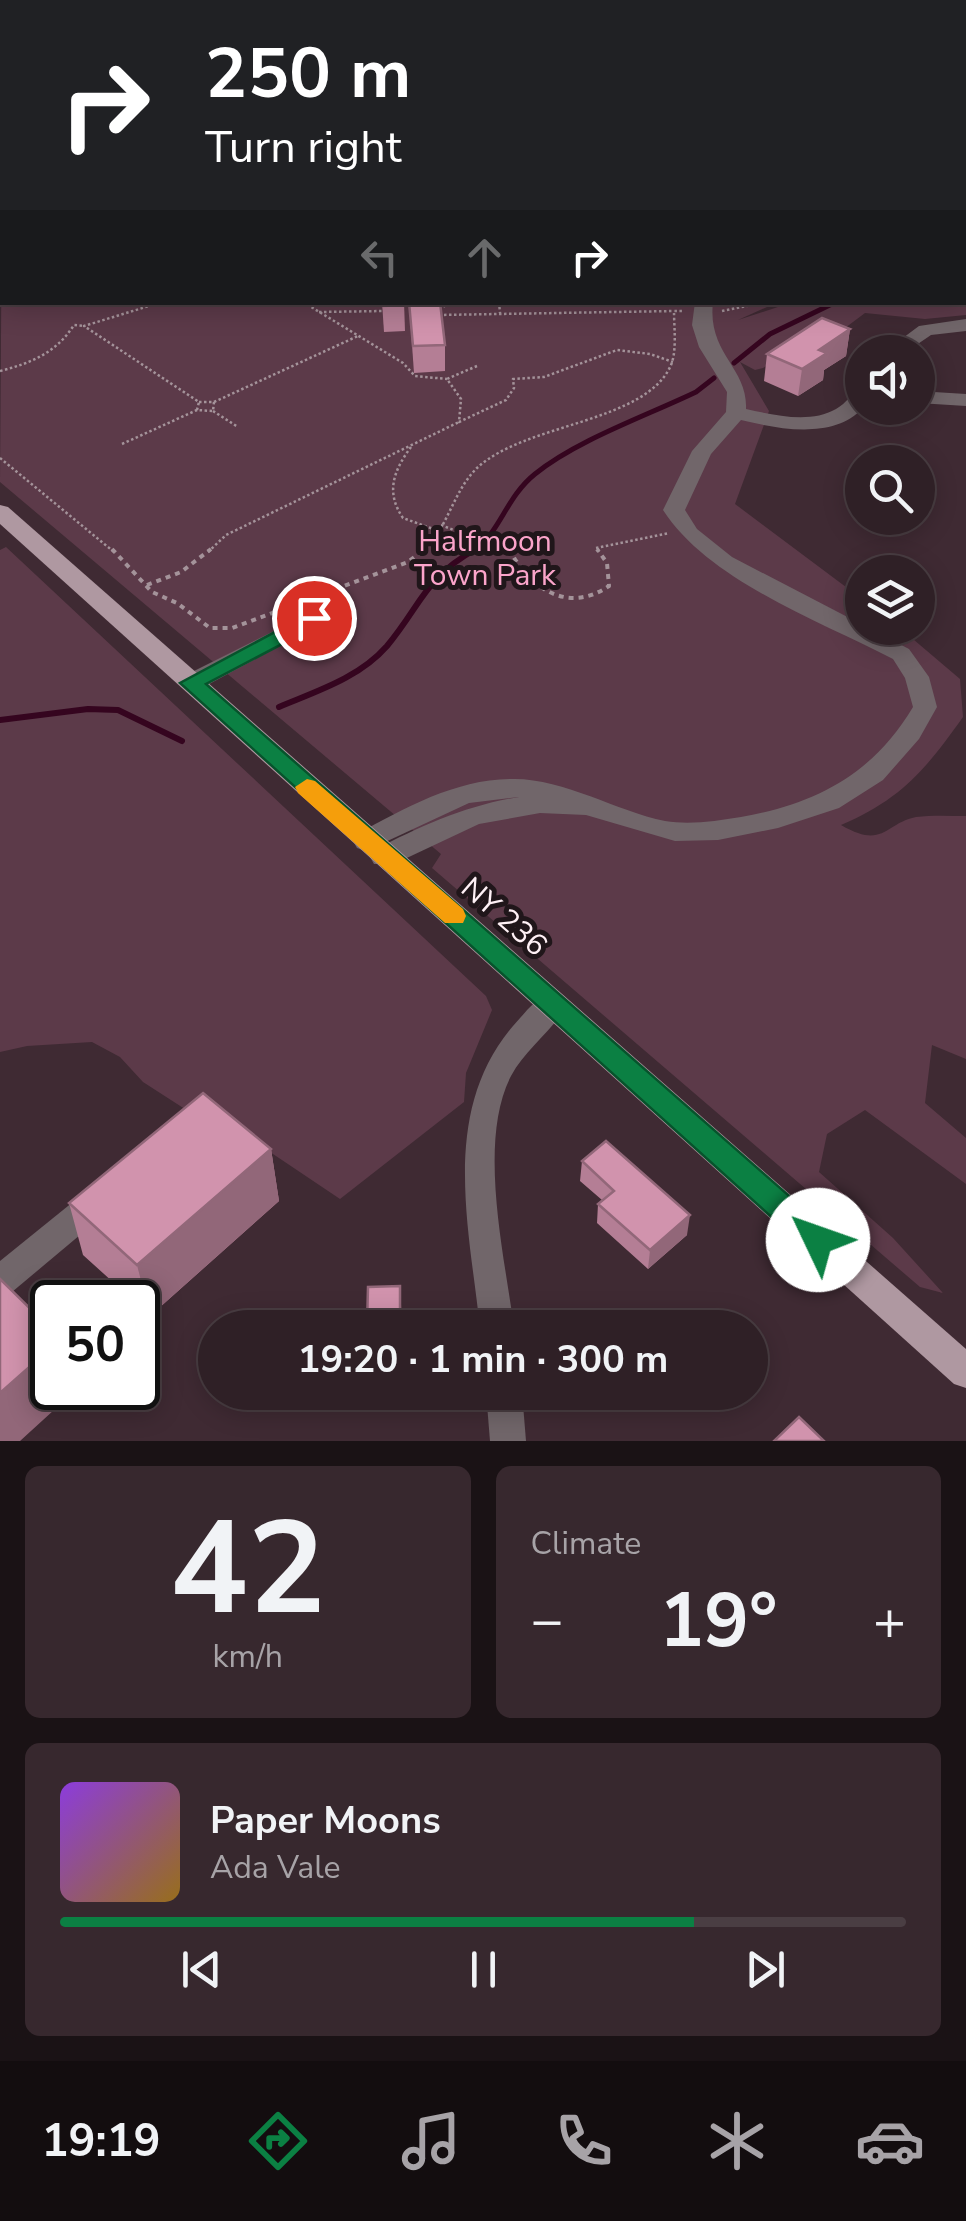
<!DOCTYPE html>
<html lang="en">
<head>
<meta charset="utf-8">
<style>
	:root { --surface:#2f2026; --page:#37282e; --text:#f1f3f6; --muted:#a7a3a7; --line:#4a3e43; --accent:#0b8043 }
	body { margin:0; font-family:"Nunito Sans",sans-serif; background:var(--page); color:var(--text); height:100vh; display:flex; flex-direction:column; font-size:38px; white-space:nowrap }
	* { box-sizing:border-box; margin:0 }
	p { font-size:32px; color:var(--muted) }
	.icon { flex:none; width:55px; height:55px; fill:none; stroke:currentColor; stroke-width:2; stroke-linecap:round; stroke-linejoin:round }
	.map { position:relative; height:1441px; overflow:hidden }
	.panel { display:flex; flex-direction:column; gap:25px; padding:25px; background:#1a1215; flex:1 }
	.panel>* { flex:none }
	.hud { position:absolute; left:0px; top:0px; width:968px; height:305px; box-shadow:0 5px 25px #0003,0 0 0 2px var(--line); background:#202124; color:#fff; overflow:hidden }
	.buttons { position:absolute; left:845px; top:335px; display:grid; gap:20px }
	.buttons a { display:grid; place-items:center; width:90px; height:90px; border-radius:50%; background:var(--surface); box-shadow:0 5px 25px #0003,0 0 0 2px var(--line); font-size:50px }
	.speed { position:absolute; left:30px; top:1280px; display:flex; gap:20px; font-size:50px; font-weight:700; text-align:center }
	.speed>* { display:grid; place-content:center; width:130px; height:130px; border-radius:50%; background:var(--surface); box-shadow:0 5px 25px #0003,0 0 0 2px var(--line); line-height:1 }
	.speed .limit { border:5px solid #111; border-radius:15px; background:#fff; color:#111 }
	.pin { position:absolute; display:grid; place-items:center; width:85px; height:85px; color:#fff; margin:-42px; border:5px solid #fff; border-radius:50%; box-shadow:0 2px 10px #0007 }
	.me { position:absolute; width:110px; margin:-55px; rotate:312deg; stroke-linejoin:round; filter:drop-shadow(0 0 8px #0008) }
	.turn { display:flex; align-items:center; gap:35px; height:210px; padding:0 40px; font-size:45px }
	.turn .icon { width:130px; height:130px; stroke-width:2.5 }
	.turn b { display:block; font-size:70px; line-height:85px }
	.lanes { display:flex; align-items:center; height:95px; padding:0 40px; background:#0003; justify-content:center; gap:50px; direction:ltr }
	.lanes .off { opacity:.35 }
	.big { font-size:75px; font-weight:700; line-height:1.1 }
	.panel .card { flex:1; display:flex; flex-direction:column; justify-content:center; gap:15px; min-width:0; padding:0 35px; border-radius:15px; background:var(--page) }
	.panel .dial { align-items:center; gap:0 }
	.dial b { font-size:130px; line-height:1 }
	.song { display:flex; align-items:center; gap:30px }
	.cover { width:120px; height:120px; border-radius:15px; background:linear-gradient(135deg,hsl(270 70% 55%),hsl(40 70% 35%)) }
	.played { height:10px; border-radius:5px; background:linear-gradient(90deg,var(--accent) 75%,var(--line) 75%) }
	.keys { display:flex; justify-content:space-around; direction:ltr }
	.heat { display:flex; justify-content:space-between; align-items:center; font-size:55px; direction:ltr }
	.panel .tiles { flex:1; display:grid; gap:25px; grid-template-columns:1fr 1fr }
	.card:last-child { grid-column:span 2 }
	.trip { position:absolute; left:198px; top:1310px; width:570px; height:100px; border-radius:50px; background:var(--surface); box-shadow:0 5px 25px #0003,0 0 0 2px var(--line); font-weight:700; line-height:100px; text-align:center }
	.tab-bar { display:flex; height:160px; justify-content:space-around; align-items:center; background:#130d0f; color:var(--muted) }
	.tab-bar .icon { width:70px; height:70px }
	.tab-bar .active { color:var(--accent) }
	.tab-bar b { font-size:45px; color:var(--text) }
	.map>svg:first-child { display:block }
	.green { fill:#5c3a49 }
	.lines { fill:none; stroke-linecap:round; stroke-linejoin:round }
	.stream-far2 { stroke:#35051f; stroke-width:4 }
	.stream-far1 { stroke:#35051f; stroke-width:5 }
	.stream { stroke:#35051f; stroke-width:6 }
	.path-far1 { stroke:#a4939a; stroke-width:2.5; stroke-dasharray:2.5 2.5; stroke-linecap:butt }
	.path { stroke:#a4939a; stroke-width:4; stroke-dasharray:5 5; stroke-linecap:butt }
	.minor { fill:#71666a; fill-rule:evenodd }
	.major { fill:#af98a1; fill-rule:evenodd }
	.wall { fill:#b47e95 }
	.shaded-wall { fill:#926779 }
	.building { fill:#d193ad; stroke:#926779; stroke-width:2.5 }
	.route { fill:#0b8043; stroke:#07532c; stroke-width:2.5 }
	.slow { fill:#f59e0b }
	.labels { text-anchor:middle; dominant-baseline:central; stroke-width:10; stroke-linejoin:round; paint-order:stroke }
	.park-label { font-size:30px; fill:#fba4ca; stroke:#20161a }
	.street-label { font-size:30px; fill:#fff1f6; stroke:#20161a }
</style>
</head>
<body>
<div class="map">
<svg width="966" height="1441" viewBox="0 0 966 1441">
	<rect width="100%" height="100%" fill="#3f2a33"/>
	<g class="green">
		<path d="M 864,0 L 966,0 L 966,315 L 925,319 L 865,313 L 829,340 L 781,357 L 763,368 L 755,370 L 740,362 L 769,411 L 735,504 L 862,599 L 862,628 L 900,628 L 960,679 L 963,717 C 926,769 902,799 841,825 C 884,850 885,823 916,817 C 932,815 950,816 966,816 L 966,1059 L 932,1045 L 925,1103 L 966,1138 L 966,1184 L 865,1110 L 827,1134 L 819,1172 L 893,1238 L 943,1293 L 920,1287 L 432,868 L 441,854 L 0,482 L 2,192 L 2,302 L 776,303 L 738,320 L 790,303 L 965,302 L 965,2 Z"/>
		<path d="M 6,547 L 486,996 L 492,1010 L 466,1073 L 464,1102 L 340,1199 L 218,1117 L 188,1111 L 143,1082 L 120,1057 L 92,1042 L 27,1046 L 0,1052 L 0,550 Z"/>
	</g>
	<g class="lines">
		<path class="stream-far2" d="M 194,2 L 203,0"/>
		<g class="stream-far1">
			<path d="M 734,363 L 770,334 L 836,302"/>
			<path d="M 472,552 C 500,534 505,498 535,474 C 577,440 646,416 696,392 L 714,378"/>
		</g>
		<g class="stream">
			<path d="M 279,707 C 317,691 359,678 387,646 C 422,604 424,578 476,549"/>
			<path d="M 0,720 L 88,709 L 118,710 L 182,741"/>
		</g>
		<g class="path-far1">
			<path d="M 734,0 L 742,2"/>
			<path d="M 554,2 L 579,2"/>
			<path d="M 640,2 L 647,0"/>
			<path d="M 162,302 L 84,326 L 199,402"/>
			<path d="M 303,302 L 403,363 L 415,376 L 447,379"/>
			<path d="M 499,302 L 500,313"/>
			<path d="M 439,309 L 452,302"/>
			<path d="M 722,311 L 766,302"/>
			<path d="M 319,312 L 384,311"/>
			<path d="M 439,315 L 674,311"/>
			<path d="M 477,366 L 447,379 L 461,399 L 459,422 L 506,400 L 514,388 L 513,379 L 544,377 L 617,350 L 650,354 L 673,362"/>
			<path d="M 0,371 C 31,363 56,353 74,325 L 84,326"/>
			<path d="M 199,402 L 214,402 L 213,411 L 197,410 Z"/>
			<path d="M 214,402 L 358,336"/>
			<path d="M 213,411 L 238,427"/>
			<path d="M 122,444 L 197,410"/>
			<path d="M 411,447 C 394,470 385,492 403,518 L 436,530"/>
			<path d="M 0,458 L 114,552"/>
			<path d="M 441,525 L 510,552"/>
			<path d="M 208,552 L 226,535 L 459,422"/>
			<path d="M 422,552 C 447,531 453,491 477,468 C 525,423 646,423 671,365 C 677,351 674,327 674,311 L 682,311"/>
			<path d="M 599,552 L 596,548 L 669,533"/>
		</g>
		<g class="path">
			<path d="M 112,549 L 152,592 L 177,603 L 210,628 L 232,628 L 408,562 L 425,549"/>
			<path d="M 509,549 C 530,589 568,614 609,586 L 607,563 L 597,549"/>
			<path d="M 147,585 L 181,572 L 211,549"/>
		</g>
		<g class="minor">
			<path d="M 802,0 L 816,0 L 817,2 L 803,2 Z"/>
			<path d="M 695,302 L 713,302 C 707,354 748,367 746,409 C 774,415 810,424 836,409 C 847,403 851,393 862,389 L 863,408 C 833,440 779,429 741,420 L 711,454 L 685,510 L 697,529 L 732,557 L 909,649 L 929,677 L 937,707 L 919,739 L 883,780 L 839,808 L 778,828 L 718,840 L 675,841 L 586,815 L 540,813 L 479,824 L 394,864 L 374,864 L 370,857 L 374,850 C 421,826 467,805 519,797 L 469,803 L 366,851 L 357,848 L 353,841 L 357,834 C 405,808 456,779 512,779 C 563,778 616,811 665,821 C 690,825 716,821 741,817 C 816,804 873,774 913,707 L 905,678 L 893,659 C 819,621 708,580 663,510 L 692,451 L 726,412 L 727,392 L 699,347 L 692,325 Z"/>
			<path d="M 966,319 L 966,331 L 931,335 L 906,352 L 884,352 L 919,326 Z"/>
			<path d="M 918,391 L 966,394 L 966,406 L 918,403 Z"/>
			<path d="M 314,611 L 322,613 L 326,618 L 322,623 L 200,689 L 191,691 L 179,683 L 182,677 Z"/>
			<path d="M 553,991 L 563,995 L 568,1003 C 554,1030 526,1048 511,1076 C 477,1142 505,1257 514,1328 L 480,1328 C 469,1225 440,1112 513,1026 C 525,1013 536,997 553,991 Z"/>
			<path d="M 100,1185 L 111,1189 L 116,1199 L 111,1209 L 12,1292 L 0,1296 L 0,1261 L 89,1189 Z"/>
			<path d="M 486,1392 L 522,1392 L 526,1441 L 490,1441 Z"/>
		</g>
		<path class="major" d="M 0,505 L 8,507 L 966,1349 L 966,1388 L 954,1384 L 0,524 Z"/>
	</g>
	<g class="wall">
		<path d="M 837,0 L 926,0 L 925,2 L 837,2 Z"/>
		<path d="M 382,302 L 404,302 L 405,331 L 384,332 Z"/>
		<path d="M 409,302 L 445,345 L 445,371 L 414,373 Z"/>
		<path d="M 850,329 L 846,356 L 824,370 L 823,380 L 798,396 L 764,381 L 767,354 Z"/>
		<path d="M 271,1149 L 279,1201 L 150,1316 L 138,1305 L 138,1302 L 135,1302 L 83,1255 L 69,1203 Z"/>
		<path d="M 582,1161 L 687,1235 L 648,1269 L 597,1223 L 598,1204 L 602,1200 L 580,1181 Z"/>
		<path d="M 368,1287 L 401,1305 L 402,1328 L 367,1328 Z"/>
	</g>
	<g class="shaded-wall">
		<path d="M 902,0 L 926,0 L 925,2 L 902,2 Z"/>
		<path d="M 850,329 L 846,356 L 824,370 L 823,380 L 798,396 L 802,369 L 819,350 Z"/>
		<path d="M 271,1149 L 279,1201 L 150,1316 L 137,1265 Z"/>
		<path d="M 690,1215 L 687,1235 L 648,1269 L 650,1250 Z"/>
		<path d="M 52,1347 L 52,1388 L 77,1388 L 77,1389 L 20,1441 L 0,1441 L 0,1393 Z"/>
	</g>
	<g class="building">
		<path d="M 383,302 L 404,302 L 404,305 L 383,306 Z"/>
		<path d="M 409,302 L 440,302 L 445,345 L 413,346 Z"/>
		<path d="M 822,318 L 850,329 L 819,350 L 827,353 L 802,369 L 767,354 Z"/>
		<path d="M 203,1093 L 271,1149 L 137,1265 L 69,1203 Z"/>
		<path d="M 606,1141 L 690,1215 L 650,1250 L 598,1204 L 614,1191 L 582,1161 Z"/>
		<path d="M 0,1279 L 52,1330 L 52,1347 L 0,1393 Z"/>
		<path d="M 400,1286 L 400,1323 L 367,1325 L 368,1287 Z"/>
		<path d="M 311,1324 L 347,1324 L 346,1328 L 311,1328 Z"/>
		<path d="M 799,1417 L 824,1441 L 774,1441 Z"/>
	</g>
	<path class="route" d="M 314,611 L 325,618 L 322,623 L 206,684 L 829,1231 L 834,1240 L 829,1250 L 818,1254 L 808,1250 L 180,683 Z"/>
	<path class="slow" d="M 307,779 L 315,781 L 463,909 L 466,916 L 463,923 L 445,923 L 298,793 L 295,787 Z"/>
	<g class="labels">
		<g class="park-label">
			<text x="485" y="541">Halfmoon<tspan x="485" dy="34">Town Park</tspan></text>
		</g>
		<g class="street-label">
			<text transform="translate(504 917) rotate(41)">NY 236</text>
		</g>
	</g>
</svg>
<div class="buttons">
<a><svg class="icon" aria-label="sound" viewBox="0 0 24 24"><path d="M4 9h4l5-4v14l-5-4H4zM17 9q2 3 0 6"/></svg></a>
<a><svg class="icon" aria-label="search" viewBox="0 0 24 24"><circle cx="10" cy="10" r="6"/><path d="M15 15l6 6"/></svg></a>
<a><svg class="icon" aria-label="layers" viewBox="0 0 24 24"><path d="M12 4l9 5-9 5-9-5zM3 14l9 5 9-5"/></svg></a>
</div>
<div class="speed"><div class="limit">50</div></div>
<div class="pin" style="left:314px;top:618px;background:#d93025"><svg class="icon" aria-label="arrive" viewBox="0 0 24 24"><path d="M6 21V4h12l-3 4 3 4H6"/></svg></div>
<svg class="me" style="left:818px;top:1240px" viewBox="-20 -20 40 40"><circle r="19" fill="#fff"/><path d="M0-13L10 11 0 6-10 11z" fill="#0b8043"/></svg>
<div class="trip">19:20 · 1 min · 300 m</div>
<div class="hud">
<div class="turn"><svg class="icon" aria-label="right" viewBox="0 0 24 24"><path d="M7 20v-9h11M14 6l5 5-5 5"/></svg><div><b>250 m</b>Turn right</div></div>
<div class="lanes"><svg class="icon off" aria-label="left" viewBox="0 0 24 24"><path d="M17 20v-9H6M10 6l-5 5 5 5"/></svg><svg class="icon off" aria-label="ahead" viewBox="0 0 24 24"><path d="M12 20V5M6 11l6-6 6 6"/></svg><svg class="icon" aria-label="right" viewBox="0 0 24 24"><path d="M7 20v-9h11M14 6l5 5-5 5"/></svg></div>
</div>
</div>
<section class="panel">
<div class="tiles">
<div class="card dial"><b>42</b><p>km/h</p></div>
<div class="card"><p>Climate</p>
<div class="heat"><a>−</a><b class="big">19°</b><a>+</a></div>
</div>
<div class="card">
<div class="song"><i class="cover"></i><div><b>Paper Moons</b><p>Ada Vale</p></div></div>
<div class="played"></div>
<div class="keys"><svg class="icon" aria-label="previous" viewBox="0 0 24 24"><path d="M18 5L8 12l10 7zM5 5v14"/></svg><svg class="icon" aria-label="pause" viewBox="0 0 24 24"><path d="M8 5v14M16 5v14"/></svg><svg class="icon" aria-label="next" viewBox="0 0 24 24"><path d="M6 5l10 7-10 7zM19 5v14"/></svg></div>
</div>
</div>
</section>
<nav class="tab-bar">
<b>19:19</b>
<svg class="icon active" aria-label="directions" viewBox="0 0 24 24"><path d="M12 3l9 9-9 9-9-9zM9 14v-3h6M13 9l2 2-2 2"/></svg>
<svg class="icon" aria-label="music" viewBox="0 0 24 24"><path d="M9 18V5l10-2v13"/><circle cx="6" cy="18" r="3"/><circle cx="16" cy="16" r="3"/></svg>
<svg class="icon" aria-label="phone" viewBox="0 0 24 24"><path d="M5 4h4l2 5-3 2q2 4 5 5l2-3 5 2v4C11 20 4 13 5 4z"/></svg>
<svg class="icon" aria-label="climate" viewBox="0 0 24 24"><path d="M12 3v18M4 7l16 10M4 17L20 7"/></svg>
<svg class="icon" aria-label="car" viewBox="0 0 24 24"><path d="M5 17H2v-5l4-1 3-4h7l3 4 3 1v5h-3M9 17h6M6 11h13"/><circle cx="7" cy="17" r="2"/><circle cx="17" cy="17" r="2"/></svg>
</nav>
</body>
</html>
